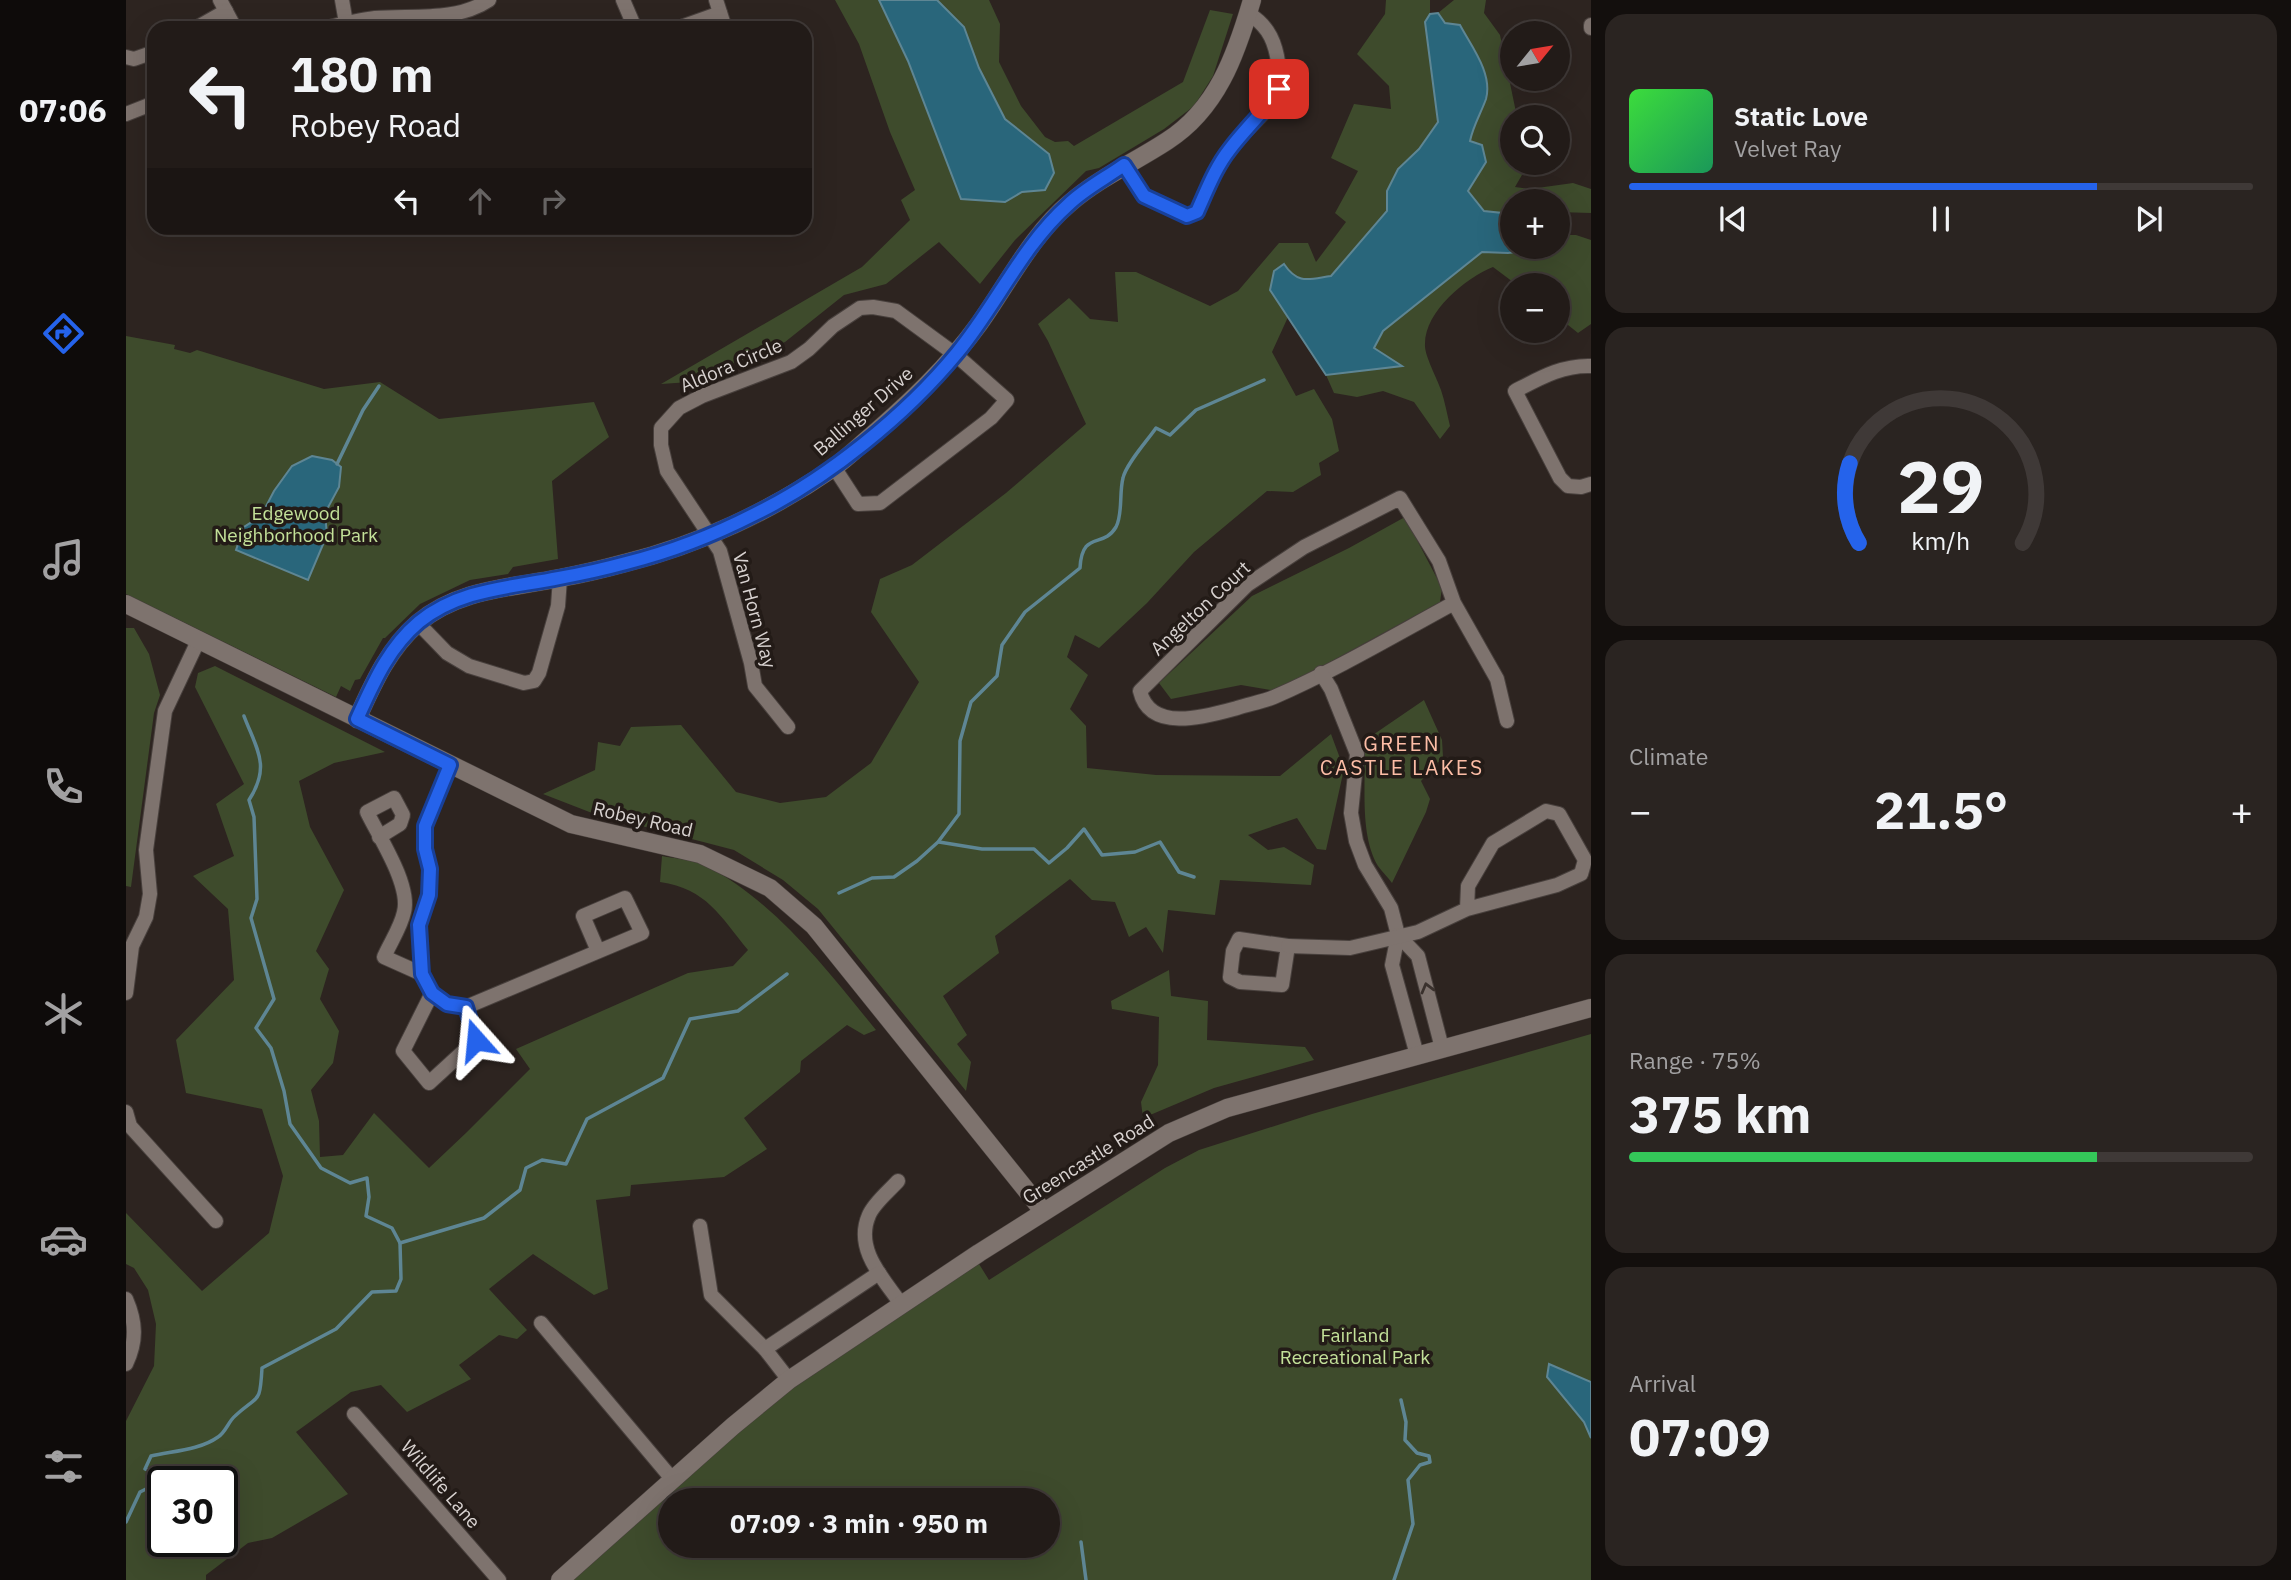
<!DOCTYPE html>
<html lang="en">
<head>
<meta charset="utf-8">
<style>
	:root { --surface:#221b18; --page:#2a2421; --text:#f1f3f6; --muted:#a2a1a2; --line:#3f3937; --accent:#2563eb }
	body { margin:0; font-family:"IBM Plex Sans",sans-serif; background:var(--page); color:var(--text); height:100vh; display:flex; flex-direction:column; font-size:26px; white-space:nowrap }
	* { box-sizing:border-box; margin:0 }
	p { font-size:23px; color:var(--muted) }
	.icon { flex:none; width:38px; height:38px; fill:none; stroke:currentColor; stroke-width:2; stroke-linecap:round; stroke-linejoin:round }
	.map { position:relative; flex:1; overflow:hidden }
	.details { display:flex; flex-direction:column; gap:14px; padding:14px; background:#130f0d; width:700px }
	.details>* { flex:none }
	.banner { position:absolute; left:21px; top:21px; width:665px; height:214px; border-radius:21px; box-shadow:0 7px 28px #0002,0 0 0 2px var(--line); background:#221b18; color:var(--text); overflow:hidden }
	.needle { width:46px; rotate:60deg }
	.buttons { position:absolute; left:1374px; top:21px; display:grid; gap:14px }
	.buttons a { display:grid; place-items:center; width:70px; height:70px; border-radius:50%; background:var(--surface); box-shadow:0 7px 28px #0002,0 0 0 2px var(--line); font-size:35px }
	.speed { position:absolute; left:21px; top:1466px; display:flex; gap:14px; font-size:35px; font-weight:700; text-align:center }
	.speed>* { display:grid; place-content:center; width:91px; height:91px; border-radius:50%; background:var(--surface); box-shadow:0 7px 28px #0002,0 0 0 2px var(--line); line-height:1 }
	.speed .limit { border:4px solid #111; border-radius:10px; background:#fff; color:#111 }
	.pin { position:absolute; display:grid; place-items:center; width:60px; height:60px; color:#fff; margin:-30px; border-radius:14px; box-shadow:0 4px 10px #0006 }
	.me { position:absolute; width:77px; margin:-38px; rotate:342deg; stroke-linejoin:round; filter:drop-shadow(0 0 5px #0008) }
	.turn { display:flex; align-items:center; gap:24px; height:147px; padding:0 28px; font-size:32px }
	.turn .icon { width:91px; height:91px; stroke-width:2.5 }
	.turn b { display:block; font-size:49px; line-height:60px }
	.lanes { display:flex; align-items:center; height:66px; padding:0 28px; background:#0003; justify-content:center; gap:35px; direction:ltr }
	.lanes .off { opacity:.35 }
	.big { font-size:52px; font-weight:700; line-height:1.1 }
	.details .card { flex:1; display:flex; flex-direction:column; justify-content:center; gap:10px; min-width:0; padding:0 24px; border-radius:21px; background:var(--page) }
	.details .dial { align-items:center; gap:0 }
	.dial svg { height:182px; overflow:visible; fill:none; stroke:var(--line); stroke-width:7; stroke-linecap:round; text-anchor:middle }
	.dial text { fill:var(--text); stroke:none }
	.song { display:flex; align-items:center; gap:21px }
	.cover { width:84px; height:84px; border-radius:10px; background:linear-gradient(135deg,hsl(120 70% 55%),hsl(150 70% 35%)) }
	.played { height:7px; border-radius:4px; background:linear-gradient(90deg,var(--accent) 75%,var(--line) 75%) }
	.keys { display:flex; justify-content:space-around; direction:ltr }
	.heat { display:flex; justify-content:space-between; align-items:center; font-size:38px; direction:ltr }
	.charge { height:10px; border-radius:5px; background:linear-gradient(90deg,#34c759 75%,var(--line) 0) }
	.trip { position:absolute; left:532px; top:1488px; width:402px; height:70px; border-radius:35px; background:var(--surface); box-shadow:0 7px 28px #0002,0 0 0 2px var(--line); font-weight:700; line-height:70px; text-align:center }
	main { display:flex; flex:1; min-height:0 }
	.tab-bar { display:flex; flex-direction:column; width:126px; justify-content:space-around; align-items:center; background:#0e0b0a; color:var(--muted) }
	.tab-bar .icon { width:49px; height:49px }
	.tab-bar .on { color:var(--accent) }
	.tab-bar b { font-size:32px; color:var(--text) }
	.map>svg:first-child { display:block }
	.green { fill:#3e4b2c; fill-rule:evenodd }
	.water { fill:#29667b; stroke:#5e8694; stroke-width:2 }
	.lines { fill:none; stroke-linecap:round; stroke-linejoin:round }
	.stream { stroke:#5e8694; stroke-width:3.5 }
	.minor-casing { stroke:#48403d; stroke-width:16 }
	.tertiary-casing { stroke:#48403d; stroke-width:19 }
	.minor { stroke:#7e736e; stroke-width:14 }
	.tertiary { stroke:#7e736e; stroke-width:18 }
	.oneway { stroke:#3a312d }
	.route-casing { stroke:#184099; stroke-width:18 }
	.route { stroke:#2563eb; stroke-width:12 }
	.labels { text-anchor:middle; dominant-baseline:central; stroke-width:7; stroke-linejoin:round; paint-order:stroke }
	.street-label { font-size:19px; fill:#d8d2d0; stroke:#231b17 }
	.park-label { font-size:19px; fill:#c3e199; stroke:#231b17 }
	.neighbourhood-label { font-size:21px; letter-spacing:2px; fill:#fcbda6; stroke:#231b17 }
</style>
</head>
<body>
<main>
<nav class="tab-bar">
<b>07:06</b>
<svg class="icon on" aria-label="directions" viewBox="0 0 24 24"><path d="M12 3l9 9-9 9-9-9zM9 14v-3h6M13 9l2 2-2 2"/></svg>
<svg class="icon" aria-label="music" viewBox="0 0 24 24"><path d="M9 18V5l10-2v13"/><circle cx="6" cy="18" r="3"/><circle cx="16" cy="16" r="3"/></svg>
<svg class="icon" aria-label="phone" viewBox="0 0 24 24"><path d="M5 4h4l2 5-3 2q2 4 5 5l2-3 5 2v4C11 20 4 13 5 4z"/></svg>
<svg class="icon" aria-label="climate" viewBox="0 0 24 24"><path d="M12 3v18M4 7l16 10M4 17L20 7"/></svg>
<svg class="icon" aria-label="car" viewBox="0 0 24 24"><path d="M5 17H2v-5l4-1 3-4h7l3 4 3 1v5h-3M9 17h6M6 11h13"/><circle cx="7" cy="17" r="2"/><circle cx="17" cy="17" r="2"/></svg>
<svg class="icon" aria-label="filters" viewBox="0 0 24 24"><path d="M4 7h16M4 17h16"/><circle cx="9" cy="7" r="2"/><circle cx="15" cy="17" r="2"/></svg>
</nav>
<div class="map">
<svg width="1465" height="1580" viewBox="0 0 1465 1580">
	<rect width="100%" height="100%" fill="#2d2420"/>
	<g class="green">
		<path d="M 709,0 L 753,0 L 782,61 L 835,199 L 879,202 L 896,192 L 923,154 L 879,119 L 853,68 L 838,27 L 811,0 L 863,0 L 874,24 L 873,62 L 895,106 L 919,137 L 929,142 L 942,141 L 948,146 L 1057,82 L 1084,10 L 1107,14 L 1087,76 L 1068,106 L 1038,129 L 973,168 L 960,171 L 889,240 L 854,284 L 813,242 L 760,284 L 718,295 L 659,342 L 564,382 L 535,384 L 736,267 L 784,220 L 775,200 L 789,190 L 764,132 L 733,44 Z"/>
		<path d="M 1260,0 L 1304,0 L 1304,14 L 1299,22 L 1312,122 L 1293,149 L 1272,169 L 1261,191 L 1261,211 L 1205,276 L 1174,280 L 1148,271 L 1144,290 L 1162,317 L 1146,352 L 1170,396 L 1188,389 L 1206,419 L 1213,451 L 1193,463 L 1195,475 L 1167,492 L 1141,491 L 1068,552 L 1021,603 L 973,648 L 949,635 L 941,657 L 962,675 L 944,709 L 960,726 L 961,768 L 1030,775 L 1154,776 L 1205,734 L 1218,769 L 1200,850 L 1191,849 L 1171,818 L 1122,835 L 1142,850 L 1158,847 L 1188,865 L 1185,885 L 1094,880 L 1089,915 L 1042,910 L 1037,953 L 1020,927 L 1003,937 L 989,902 L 966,900 L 944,879 L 869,936 L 873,953 L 817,996 L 841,1035 L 831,1044 L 845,1062 L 840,1091 L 692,909 L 657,880 L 608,850 L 466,813 L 417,794 L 469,770 L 472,742 L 494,746 L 505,727 L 555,725 L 610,792 L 654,803 L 700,797 L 745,763 L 793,682 L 745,612 L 754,579 L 786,565 L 880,493 L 960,424 L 922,341 L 912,324 L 943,298 L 964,319 L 992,322 L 989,272 L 1010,272 L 1084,306 L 1112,291 L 1153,243 L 1182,243 L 1190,262 L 1220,222 L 1209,213 L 1232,171 L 1205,158 L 1228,104 L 1265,109 L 1263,86 L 1231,54 L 1259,14 Z"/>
		<path d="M 1328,0 L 1360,0 L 1358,13 L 1374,35 L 1391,117 L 1386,117 L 1386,163 L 1399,163 L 1400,168 L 1389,187 L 1404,189 L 1447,183 L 1465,189 L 1465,213 L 1432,212 L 1432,201 L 1386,201 L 1386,214 L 1358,211 L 1342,191 L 1360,162 L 1344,142 L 1347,128 L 1361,96 L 1312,13 Z"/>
		<path d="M 1432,235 L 1450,235 L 1465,240 L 1465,324 L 1452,333 L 1432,317 L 1432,285 L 1391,285 L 1367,267 C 1340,278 1299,311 1299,344 C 1298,355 1311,378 1315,390 C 1319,402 1321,414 1324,426 L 1314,439 L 1288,402 L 1257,391 L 1231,397 L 1208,393 L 1200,375 L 1275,366 L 1248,348 L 1257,331 L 1354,253 L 1398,251 L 1400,247 L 1432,247 Z"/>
		<path d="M 0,336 L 49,345 L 48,349 L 64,353 L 71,350 L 198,389 L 254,382 L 313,419 L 468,402 L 483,437 L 426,481 L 432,559 L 387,567 L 382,574 L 344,580 L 294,604 L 259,638 L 257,638 L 234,679 L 229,680 L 224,691 L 215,686 L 210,697 L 0,594 Z"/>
		<path d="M 1279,517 L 1316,588 L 1314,602 L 1151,691 L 1115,685 L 1045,699 L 1033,683 L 1126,596 L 1223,548 Z"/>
		<path d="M 0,628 L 8,628 L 23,654 L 34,695 L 28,713 L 5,887 L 0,886 Z"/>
		<path d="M 89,666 L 259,752 L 208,763 L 173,781 L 184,827 L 218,890 L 190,951 L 203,969 L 194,999 L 213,1031 L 207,1063 L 185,1090 L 193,1121 L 194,1157 L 217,1155 L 248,1113 L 303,1168 L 341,1132 L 404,1069 L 390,1049 L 562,973 L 607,966 L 622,950 C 594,916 581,889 534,882 L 536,856 C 549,859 567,859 579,865 C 651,903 700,969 750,1030 L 738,1035 L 721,1025 L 675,1061 L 674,1072 L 618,1118 L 641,1149 L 598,1177 L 505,1185 L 504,1196 L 470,1200 L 482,1289 L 468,1295 L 407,1254 L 363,1289 L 401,1330 L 391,1339 L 373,1335 L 333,1365 L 345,1379 L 281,1412 L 255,1385 L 225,1392 L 170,1432 L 222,1494 L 146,1538 L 122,1543 L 80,1575 L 80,1580 L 0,1580 L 0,1421 L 28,1366 L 30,1324 L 22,1290 L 8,1268 L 0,1264 L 0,1213 L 76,1291 L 143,1233 L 157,1176 L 136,1109 L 60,1093 L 50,1040 L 108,980 L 102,909 L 67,876 L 108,856 L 90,804 L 118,784 L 69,687 L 72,673 ZM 37,1482 L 96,1482 L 96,1542 L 37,1542 Z"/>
		<path d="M 1298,700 L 1316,740 L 1317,757 L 1295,781 L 1304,799 L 1300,812 L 1266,883 C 1262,877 1256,872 1252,866 C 1232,833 1241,778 1238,741 Z"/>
		<path d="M 1043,970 L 1045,996 L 1082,1001 L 1081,1040 L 1179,1047 L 1188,1060 L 1088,1088 L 1017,1118 L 1015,1102 L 1032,1065 L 1033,1017 L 986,1009 L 985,1001 Z"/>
		<path d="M 1465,1034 L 1465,1580 L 438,1580 L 654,1393 L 853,1264 L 863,1280 L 1039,1168 L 1073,1150 L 1186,1114 ZM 544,1500 L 922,1500 L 922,1545 L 544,1545 Z"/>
	</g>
	<g class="water">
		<path d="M 753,0 L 811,0 L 838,27 L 853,68 L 879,119 L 923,154 L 928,173 L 919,190 L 896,192 L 879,202 L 835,199 L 782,61 Z"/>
		<path d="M 1312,13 L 1319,23 L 1334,25 C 1345,46 1367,73 1360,99 C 1355,113 1347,126 1344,141 L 1356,145 L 1360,162 L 1342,191 L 1358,211 L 1386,214 L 1386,247 L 1400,247 L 1398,251 L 1382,253 L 1356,252 L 1257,331 L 1248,348 L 1276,366 L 1200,375 L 1144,290 L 1148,271 L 1158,264 C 1172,285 1183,279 1205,276 L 1261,211 L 1261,191 L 1272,169 L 1293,149 L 1312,122 L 1299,22 L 1304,14 Z"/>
		<path d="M 186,456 L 206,460 L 215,467 L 213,487 L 199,513 L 201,535 L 182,580 L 110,550 L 118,527 L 135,516 L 148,491 L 166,466 Z"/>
		<path d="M 1423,1364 L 1465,1382 L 1465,1438 L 1458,1422 L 1421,1377 Z"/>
	</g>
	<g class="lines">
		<g class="stream">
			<path d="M 211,464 L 237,410 L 253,386"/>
			<path d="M 118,716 C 131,750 145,766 123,800 L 128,817 L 131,899 L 125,918 L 148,999 L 130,1028 L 145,1048 L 158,1091 L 164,1124 L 195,1168 L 224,1183 L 241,1178 L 243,1197 L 240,1216 L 266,1228 L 274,1243"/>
			<path d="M 813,842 L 856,849 L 908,849 L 923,863 L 941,848 L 958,829 L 976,855 L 1009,852 L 1034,842 L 1053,872 L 1068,877"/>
			<path d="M 713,893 L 746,878 L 768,877 L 791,861 L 812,842 L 833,814 L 834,741 L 845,702 L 871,676 L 876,645 L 899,612 L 954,568 C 956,530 977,549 990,527 C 997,514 993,493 997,478 C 1000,464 1021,441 1030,428 L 1044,435 L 1070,410 L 1138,380"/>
			<path d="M 0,1522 L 14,1492 L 32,1483 L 33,1475 L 19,1469 L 25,1456 C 47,1451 74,1450 92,1437 C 100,1432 102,1422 109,1416 C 133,1394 134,1405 136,1368 L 210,1329 L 246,1292 L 270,1291 L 275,1279 L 274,1243 L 358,1218 L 394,1190 L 400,1168 L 416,1160 L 440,1164 L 461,1119 L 537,1078 L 564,1019 L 612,1011 L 661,974"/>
			<path d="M 955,1542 L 960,1580"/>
			<path d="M 1268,1580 L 1287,1524 L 1282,1480 L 1294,1465 L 1304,1462 L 1303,1456 L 1291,1453 L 1279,1440 L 1280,1422 L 1275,1400"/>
		</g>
		<g class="minor-casing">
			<g id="minor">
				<path d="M 94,0 L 109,28"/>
				<path d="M 216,0 L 220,23"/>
				<path d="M 497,0 L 509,28"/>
				<path d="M 590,0 L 599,28"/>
				<path d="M 1465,25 L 1465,28"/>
				<path d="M 70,28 L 100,11"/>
				<path d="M 200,28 C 216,24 233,20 249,18 C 287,15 330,22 363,0"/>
				<path d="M 552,28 L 594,13"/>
				<path d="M 0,57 L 8,59 L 28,52"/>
				<path d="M 0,114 L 28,103"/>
				<path d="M 998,165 L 1018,196 L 1061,216 L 1071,212 C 1081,191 1089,169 1103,150 C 1129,114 1162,108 1151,56 C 1147,36 1139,24 1122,13"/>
				<path d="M 1465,366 C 1436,365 1414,378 1389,391 L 1434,478 L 1442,486 L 1455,487 L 1465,484"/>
				<path d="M 1328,603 C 1269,635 1210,670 1148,697 C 1136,702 1123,704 1111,708 C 1082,716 1024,734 1014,691 L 1121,585 L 1178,547 L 1274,498 L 1313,561 L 1328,603 L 1371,679 L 1381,721"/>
				<path d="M 292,623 L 321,653 L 343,666 L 398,683 L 408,681 L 413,673 L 432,606 L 434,578"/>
				<path d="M 1195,673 L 1205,689 L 1231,754 L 1225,813 L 1230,841 L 1239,865 L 1265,908 L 1272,935 L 1266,965 L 1291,1055"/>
				<path d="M 662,727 L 629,686 L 625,663 L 594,551 L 541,471 L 535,445 L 535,428 L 553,408 L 576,396 L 665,362 L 683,349 L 707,326 L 734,308 L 747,307 L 770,311 L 830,355 L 881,400 L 865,418 L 754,503 L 732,504 L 708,467"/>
				<path d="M 324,765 L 299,826 L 299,849 L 304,869 L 303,895 L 293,925 L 296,974 L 306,993 L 321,1004 L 340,1007"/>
				<path d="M 253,837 L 274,824 L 277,815 L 268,798 L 241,812 C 253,837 285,885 278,912 C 275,927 264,943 258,957 L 296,974"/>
				<path d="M 1272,935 L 1292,956 L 1316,1048"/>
				<path d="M 1113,939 L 1162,946 L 1156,985 L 1114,982 L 1104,977 L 1107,951 Z"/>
				<path d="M 1162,946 L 1224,948 L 1292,932 L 1341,909 L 1342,886 L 1367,843 L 1420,811 L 1433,814 L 1459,860 L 1455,874 L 1431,885 L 1341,909"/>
				<path d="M 0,993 L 6,946 L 20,917 L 24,894 L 20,850 L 39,711 L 73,639"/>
				<path d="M 306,993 L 277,1051 L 303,1083 L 350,1040 L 340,1007 L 516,933 L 499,898 L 457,916 L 472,951"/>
				<path d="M 0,1112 L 4,1126 L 90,1221"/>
				<path d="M 772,1181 C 763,1191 748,1203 743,1215 C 728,1249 757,1278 775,1304"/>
				<path d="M 574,1226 L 585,1295 L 639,1349 L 663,1380"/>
				<path d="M 0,1299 C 10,1322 11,1341 0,1364"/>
				<path d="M 415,1323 L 547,1480"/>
				<path d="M 639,1349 L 753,1273"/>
				<path d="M 228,1414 L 373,1580"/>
			</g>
		</g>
		<g class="tertiary-casing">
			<g id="tertiary">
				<path d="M 0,604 L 445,824 L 574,854 L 644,888 L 688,926 L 917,1211"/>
				<path d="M 231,719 C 247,684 262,649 292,623 C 332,589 384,588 434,578 C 456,574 477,569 499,563 C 572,545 645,511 707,468 C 720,459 732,447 744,437 C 784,402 822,367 853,324 C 881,285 907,233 944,203 C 973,178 1009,162 1041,141 C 1091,109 1110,55 1126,0"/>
				<path d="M 434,1580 L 607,1426 L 663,1380 L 853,1253 L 1043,1133 L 1101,1108 L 1465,1008"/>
			</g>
		</g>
		<use href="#minor" class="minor"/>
		<use href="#tertiary" class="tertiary"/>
	</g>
	<defs><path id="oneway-chevron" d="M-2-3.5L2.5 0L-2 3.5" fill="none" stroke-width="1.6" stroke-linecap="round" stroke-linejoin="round" transform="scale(1.75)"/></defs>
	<use class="oneway" href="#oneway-chevron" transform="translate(1301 988) rotate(-105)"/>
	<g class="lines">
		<g class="route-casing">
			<path id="route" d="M 350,1040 L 340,1007 L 321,1004 L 306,993 L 296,974 L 293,925 L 303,895 L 304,869 L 299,849 L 299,826 L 324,765 L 231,719 C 247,684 262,648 293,622 C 334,589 383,588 433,578 C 455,574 478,569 500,563 C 544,552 588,535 629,514 C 701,479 780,415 831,353 C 870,306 896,246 942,205 C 958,189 980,178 998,165 L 1018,196 L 1061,216 L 1071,212 C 1081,190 1089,168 1104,149 C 1120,128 1139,111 1153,89"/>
		</g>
		<use href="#route" class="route"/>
	</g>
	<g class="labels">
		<g class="street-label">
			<text transform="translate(605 365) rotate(-23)">Aldora Circle</text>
			<text transform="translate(737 411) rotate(-41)">Ballinger Drive</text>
			<text transform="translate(1074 608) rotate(-43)">Angelton Court</text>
			<text transform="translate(629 610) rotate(75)">Van Horn Way</text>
			<text transform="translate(517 819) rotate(13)">Robey Road</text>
			<text transform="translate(962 1159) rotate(-32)">Greencastle Road</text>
			<text transform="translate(315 1484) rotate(49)">Wildlife Lane</text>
		</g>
		<g class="park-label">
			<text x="170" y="513">Edgewood<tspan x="170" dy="22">Neighborhood Park</tspan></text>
			<text x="1229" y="1335">Fairland<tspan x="1229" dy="22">Recreational Park</tspan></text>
		</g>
		<g class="neighbourhood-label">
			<text x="1276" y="743">GREEN<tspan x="1276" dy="24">CASTLE LAKES</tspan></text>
		</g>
	</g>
</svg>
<div class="buttons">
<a><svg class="needle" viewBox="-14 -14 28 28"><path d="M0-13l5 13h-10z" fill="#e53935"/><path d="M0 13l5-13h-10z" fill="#a2a1a2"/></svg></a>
<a><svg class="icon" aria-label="search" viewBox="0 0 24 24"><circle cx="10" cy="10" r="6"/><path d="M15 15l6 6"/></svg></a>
<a>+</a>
<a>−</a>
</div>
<div class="speed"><div class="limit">30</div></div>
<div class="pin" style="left:1153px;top:89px;background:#d93025"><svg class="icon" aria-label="arrive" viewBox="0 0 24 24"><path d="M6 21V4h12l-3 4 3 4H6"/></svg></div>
<svg class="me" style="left:350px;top:1040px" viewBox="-20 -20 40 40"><path d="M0-17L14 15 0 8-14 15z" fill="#2563eb" stroke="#fff" stroke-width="4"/></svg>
<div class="trip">07:09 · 3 min · 950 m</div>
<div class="banner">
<div class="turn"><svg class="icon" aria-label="left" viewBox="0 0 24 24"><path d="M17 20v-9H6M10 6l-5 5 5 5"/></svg><div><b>180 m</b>Robey Road</div></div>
<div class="lanes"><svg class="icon" aria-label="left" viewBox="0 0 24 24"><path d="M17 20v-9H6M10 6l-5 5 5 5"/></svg><svg class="icon off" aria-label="ahead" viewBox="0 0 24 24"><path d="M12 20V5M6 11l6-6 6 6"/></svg><svg class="icon off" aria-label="right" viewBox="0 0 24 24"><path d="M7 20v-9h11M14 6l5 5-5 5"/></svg></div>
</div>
</div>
<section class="details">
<div class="card">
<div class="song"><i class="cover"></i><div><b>Static Love</b><p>Velvet Ray</p></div></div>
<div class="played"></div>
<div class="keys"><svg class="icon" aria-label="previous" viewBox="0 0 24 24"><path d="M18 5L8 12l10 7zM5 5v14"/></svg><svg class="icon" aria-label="pause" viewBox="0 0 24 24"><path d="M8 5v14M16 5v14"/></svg><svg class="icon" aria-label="next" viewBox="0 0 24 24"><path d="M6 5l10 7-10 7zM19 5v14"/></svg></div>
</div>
<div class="card dial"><svg viewBox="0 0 100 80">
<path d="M14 69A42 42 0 1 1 86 69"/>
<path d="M14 69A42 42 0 0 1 10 34" stroke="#2563eb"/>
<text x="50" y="56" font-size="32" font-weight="700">29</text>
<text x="50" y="72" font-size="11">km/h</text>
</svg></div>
<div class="card"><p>Climate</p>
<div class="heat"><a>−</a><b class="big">21.5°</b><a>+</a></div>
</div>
<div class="card"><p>Range · 75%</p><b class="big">375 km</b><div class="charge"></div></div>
<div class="card"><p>Arrival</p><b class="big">07:09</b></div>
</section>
</main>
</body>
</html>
